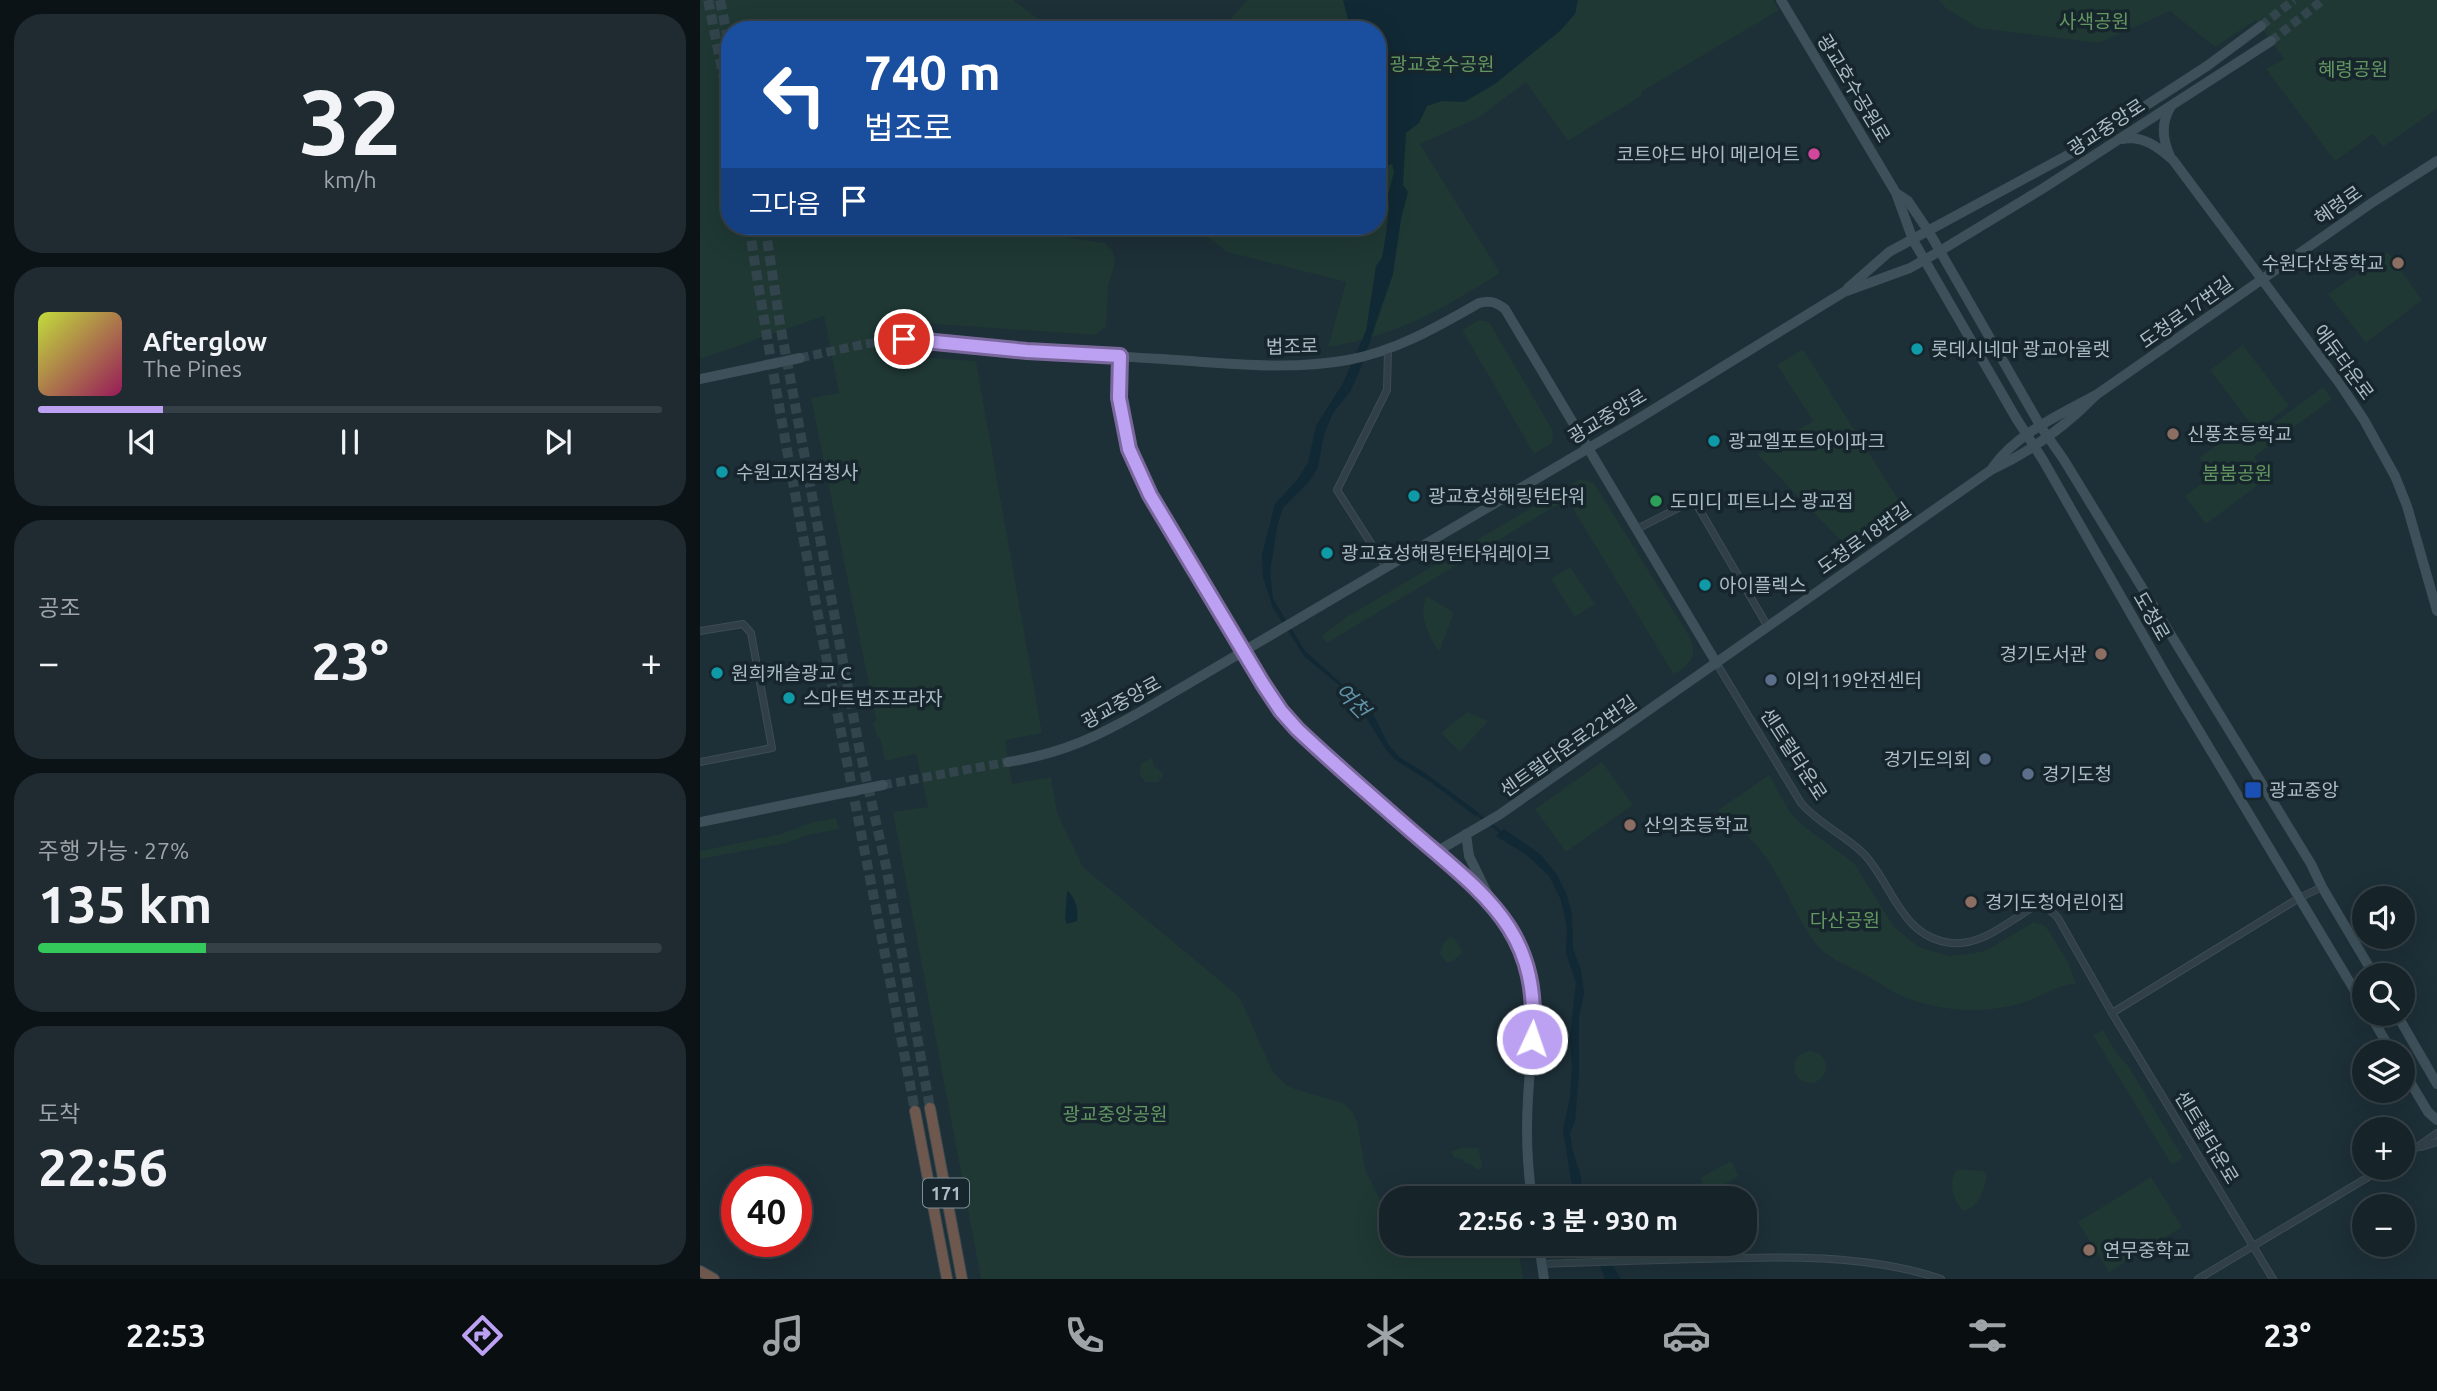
<!DOCTYPE html>
<html lang="ko">
<head>
<meta charset="utf-8">
<style>
	:root { --surface:#162329; --page:#1f2b31; --text:#f1f3f6; --muted:#9ea4a8; --line:#354046; --accent:#bca0f2 }
	body { margin:0; font-family:Ubuntu,"Noto Sans KR",sans-serif; background:var(--page); color:var(--text); height:100vh; display:flex; flex-direction:column; font-size:26px; white-space:nowrap }
	* { box-sizing:border-box; margin:0 }
	p { font-size:23px; color:var(--muted) }
	.icon { flex:none; width:38px; height:38px; fill:none; stroke:currentColor; stroke-width:2; stroke-linecap:round; stroke-linejoin:round }
	.map { position:relative; flex:1; overflow:hidden }
	.drawer { display:flex; flex-direction:column; gap:14px; padding:14px; background:#0c1317; width:700px }
	.drawer>* { flex:none }
	.guide { position:absolute; left:21px; top:21px; width:665px; height:214px; border-radius:28px; box-shadow:0 7px 28px #0002,0 0 0 2px var(--line); background:#1a4fa0; color:#fff; overflow:hidden }
	.controls { position:absolute; left:1652px; top:886px; display:grid; gap:14px }
	.controls a { display:grid; place-items:center; width:63px; height:63px; border-radius:50%; background:var(--surface); box-shadow:0 7px 28px #0002,0 0 0 2px var(--line); font-size:35px }
	.speed { position:absolute; left:21px; top:1166px; display:flex; gap:14px; font-size:35px; font-weight:700; text-align:center }
	.speed>* { display:grid; place-content:center; width:91px; height:91px; border-radius:50%; background:var(--surface); box-shadow:0 7px 28px #0002,0 0 0 2px var(--line); line-height:1 }
	.speed .limit { border:10px solid #d22; background:#fff; color:#111 }
	.pin { position:absolute; display:grid; place-items:center; width:60px; height:60px; color:#fff; margin:-30px; border:4px solid #fff; border-radius:50%; box-shadow:0 2px 7px #0007 }
	.me { position:absolute; width:77px; margin:-38px; rotate:3deg; stroke-linejoin:round; filter:drop-shadow(0 0 5px #0008) }
	.turn { display:flex; align-items:center; gap:24px; height:147px; padding:0 28px; font-size:32px }
	.turn .icon { width:91px; height:91px; stroke-width:2.5 }
	.turn b { display:block; font-size:49px; line-height:60px }
	.then { display:flex; align-items:center; height:66px; padding:0 28px; background:#0003; gap:14px; font-size:26px }
	.big { font-size:52px; font-weight:700; line-height:1.1 }
	.drawer .card { flex:1; display:flex; flex-direction:column; justify-content:center; gap:10px; min-width:0; padding:0 24px; border-radius:28px; background:var(--page) }
	.drawer .dial { align-items:center; gap:0 }
	.dial b { font-size:91px; line-height:1 }
	.song { display:flex; align-items:center; gap:21px }
	.cover { width:84px; height:84px; border-radius:10px; background:linear-gradient(135deg,hsl(70 70% 55%),hsl(330 70% 35%)) }
	.played { height:7px; border-radius:4px; background:linear-gradient(90deg,var(--accent) 20%,var(--line) 20%) }
	.keys { display:flex; justify-content:space-around; direction:ltr }
	.heat { display:flex; justify-content:space-between; align-items:center; font-size:38px; direction:ltr }
	.charge { height:10px; border-radius:5px; background:linear-gradient(90deg,#34c759 27%,var(--line) 0) }
	.trip { position:absolute; left:679px; top:1186px; width:378px; height:70px; border-radius:28px; background:var(--surface); box-shadow:0 7px 28px #0002,0 0 0 2px var(--line); font-weight:700; line-height:70px; text-align:center }
	.dock { display:flex; height:112px; justify-content:space-around; align-items:center; background:#090e10; color:var(--muted) }
	.dock .icon { width:49px; height:49px }
	.dock .on { color:var(--accent) }
	.dock b { font-size:32px; color:var(--text) }
	main { display:flex; flex:1; min-height:0 }
	.map>svg:first-child { display:block }
	.green { fill:#1f3834 }
	.water { fill:#112935 }
	.lines { fill:none; stroke-linecap:round; stroke-linejoin:round }
	.stream { stroke:#112935; stroke-width:2.5 }
	.secondary-tunnel { stroke:#32444c; stroke-width:9; stroke-dasharray:9 4.5; stroke-linecap:butt }
	.highway-tunnel { stroke:#32444c; stroke-width:10; stroke-dasharray:10 5; stroke-linecap:butt }
	.street-casing { stroke:#3d4c54; stroke-width:8 }
	.secondary-casing { stroke:#3d4c54; stroke-width:10 }
	.highway-casing { stroke:#3c4b52; stroke-width:12 }
	.street { stroke:#314048; stroke-width:6 }
	.secondary { stroke:#3e515b; stroke-width:9 }
	.highway { stroke:#6e584d; stroke-width:10 }
	.route-casing { stroke:#7a689d; stroke-width:18 }
	.route { stroke:#bca0f2; stroke-width:12 }
	.hotel-dot { fill:#d1479c; stroke:#17252c; stroke-width:2.5 }
	.education-dot { fill:#8d6e63; stroke:#17252c; stroke-width:2.5 }
	.culture-dot { fill:#0f9aa8; stroke:#17252c; stroke-width:2.5 }
	.leisure-dot { fill:#2e9e5b; stroke:#17252c; stroke-width:2.5 }
	.service-dot { fill:#5c6f8a; stroke:#17252c; stroke-width:2.5 }
	.transit-dot { fill:#1a4fb4; stroke:#17252c; stroke-width:2.5 }
	.labels { text-anchor:middle; dominant-baseline:central; stroke-width:7; stroke-linejoin:round; paint-order:stroke }
	.shield { fill:#17252c; stroke:#7e8f97; stroke-width:2 }
	.shield-label { font-size:18px; font-weight:bold; fill:#aabcc5 }
	.park-label { font-size:19px; fill:#639761; stroke:#17252c }
	.street-label { font-size:19px; fill:#aabcc5; stroke:#17252c }
	.poi-label { font-size:19px; fill:#aabcc5; stroke:#17252c; text-anchor:start }
	.water-label { font-size:21px; font-style:italic; fill:#6092a8; stroke:#17252c }
</style>
</head>
<body>
<main>
<section class="drawer">
<div class="card dial"><b>32</b><p>km/h</p></div>
<div class="card">
<div class="song"><i class="cover"></i><div><b>Afterglow</b><p>The Pines</p></div></div>
<div class="played"></div>
<div class="keys"><svg class="icon" aria-label="previous" viewBox="0 0 24 24"><path d="M18 5L8 12l10 7zM5 5v14"/></svg><svg class="icon" aria-label="pause" viewBox="0 0 24 24"><path d="M8 5v14M16 5v14"/></svg><svg class="icon" aria-label="next" viewBox="0 0 24 24"><path d="M6 5l10 7-10 7zM19 5v14"/></svg></div>
</div>
<div class="card"><p>공조</p>
<div class="heat"><a>−</a><b class="big">23°</b><a>+</a></div>
</div>
<div class="card"><p>주행 가능 · 27%</p><b class="big">135 km</b><div class="charge"></div></div>
<div class="card"><p>도착</p><b class="big">22:56</b></div>
</section>
<div class="map">
<svg width="1737" height="1279" viewBox="0 0 1737 1279">
	<rect width="100%" height="100%" fill="#1d2f37"/>
	<g class="green">
		<path d="M 0,0 L 313,0 L 353,30 L 30,30 L 30,226 L 309,226 L 328,231 L 404,243 L 413,251 L 415,263 L 408,286 L 406,327 L 395,335 L 205,322 L 204,356 L 276,361 L 342,733 L 305,740 L 312,784 L 351,777 L 357,812 L 383,867 L 535,993 L 542,1002 L 573,1072 L 586,1085 L 598,1090 L 643,1103 L 652,1111 L 657,1122 L 665,1169 L 679,1198 L 691,1213 L 691,1244 L 818,1244 L 823,1279 L 281,1279 L 193,812 L 228,807 L 216,754 L 185,761 L 180,737 L 177,737 L 173,724 L 176,720 L 111,398 L 139,393 L 124,316 L 0,359 Z"/>
		<path d="M 547,0 L 1073,0 L 1079,10 L 941,92 L 941,96 L 868,141 L 826,82 L 778,118 L 720,144 L 800,273 C 741,310 699,335 628,347 L 646,282 L 527,252 L 505,235 L 502,226 L 677,226 L 677,30 L 526,30 L 531,18 Z"/>
		<path d="M 1238,0 L 1737,0 L 1737,109 L 1683,147 L 1673,134 L 1635,161 L 1566,69 L 1584,59 L 1556,20 L 1515,47 L 1470,11 L 1399,43 L 1278,28 L 1247,9 Z"/>
		<path d="M 1688,252 L 1722,300 L 1666,343 L 1628,294 Z"/>
		<path d="M 779,320 L 789,322 L 853,431 L 852,443 L 834,454 L 762,330 Z"/>
		<path d="M 1543,345 L 1589,406 L 1556,431 L 1510,370 Z"/>
		<path d="M 1103,349 L 1207,513 L 1152,552 L 1057,454 L 1113,421 L 1077,365 Z"/>
		<path d="M 1623,387 L 1632,399 L 1554,457 L 1569,477 L 1506,524 L 1485,496 L 1512,476 L 1499,458 L 1541,427 L 1551,440 Z"/>
		<path d="M 880,479 L 894,483 L 991,639 C 997,659 990,663 974,675 L 867,499 L 627,643 L 621,636 L 648,616 Z"/>
		<path d="M 870,567 L 895,604 L 875,617 L 851,579 Z"/>
		<path d="M 727,596 L 754,613 L 739,652 C 729,638 717,613 727,596 Z"/>
		<path d="M 767,712 L 788,721 L 760,752 L 741,733 Z"/>
		<path d="M 452,758 L 454,766 L 462,772 L 463,776 L 458,782 L 446,782 L 439,775 L 441,763 Z"/>
		<path d="M 902,762 L 933,805 L 866,852 L 835,809 Z"/>
		<path d="M 1069,775 L 1091,814 L 1105,827 L 1154,863 L 1194,927 L 1219,947 L 1249,956 L 1275,953 L 1287,950 L 1334,922 L 1345,926 L 1349,931 L 1369,964 L 1376,984 C 1360,983 1332,1002 1311,1006 C 1274,1014 1232,1010 1197,994 C 1186,988 1176,980 1165,975 C 1146,965 1126,958 1113,940 C 1088,905 1076,857 1040,830 L 1033,834 L 1017,811 Z"/>
		<path d="M 136,818 L 139,829 L 108,835 L 87,843 L 0,859 L 0,851 L 81,834 L 113,822 Z"/>
		<path d="M 750,937 L 755,939 L 763,952 L 752,962 L 746,962 L 740,954 L 743,944 Z"/>
		<path d="M 1403,1030 L 1417,1054 L 1429,1067 L 1483,1158 L 1472,1165 L 1393,1035 Z"/>
		<circle cx="1110" cy="1067" r="16"/>
		<path d="M 761,1148 L 778,1148 L 782,1163 L 781,1168 L 777,1170 L 771,1164 L 765,1163 L 762,1159 L 754,1158 L 751,1151 Z"/>
		<path d="M 1031,1161 L 1039,1176 L 1008,1193 L 1000,1178 Z"/>
		<path d="M 1257,1169 L 1283,1171 L 1287,1174 C 1284,1190 1280,1207 1263,1211 C 1252,1199 1248,1183 1257,1169 Z"/>
		<path d="M 1451,1177 L 1482,1227 L 1409,1272 L 1378,1222 Z"/>
	</g>
	<g class="water">
		<path d="M 643,0 L 878,0 L 875,14 L 861,30 L 795,84 L 764,102 L 742,101 L 727,106 L 719,123 L 706,133 L 703,185 L 708,192 L 701,219 L 693,274 L 660,370 L 650,392 L 633,413 L 624,434 L 618,467 L 609,482 L 583,508 L 577,526 L 570,572 L 573,599 L 605,651 L 671,710 L 688,744 L 699,757 L 725,773 L 779,813 L 775,816 L 732,783 L 694,759 L 685,748 L 667,719 L 666,712 L 656,699 L 605,657 L 573,608 L 563,577 L 562,555 L 575,504 L 597,480 L 608,463 L 616,426 L 643,383 L 666,331 L 676,266 L 682,258 L 686,234 L 689,207 L 688,195 L 694,172 L 692,164 L 677,170 L 677,30 L 651,30 Z"/>
		<path d="M 804,829 L 841,855 L 857,875 L 866,893 L 872,914 L 873,949 L 881,970 L 884,993 L 879,1017 L 879,1074 L 875,1120 L 870,1134 L 873,1152 L 881,1177 L 882,1199 L 874,1199 L 863,1130 L 870,1097 L 872,1070 L 870,1036 L 876,982 L 866,953 L 867,927 L 861,900 L 849,876 L 827,855 L 796,836 Z"/>
		<path d="M 367,891 C 375,896 379,910 377,921 L 367,924 L 365,919 Z"/>
		<path d="M 891,1244 L 900,1244 L 921,1279 L 905,1279 Z"/>
	</g>
	<g class="lines">
		<path class="stream" d="M 777,814 L 802,833"/>
		<g class="secondary-tunnel">
			<path d="M 1561,26 L 1594,0"/>
			<path d="M 1571,41 L 1623,0"/>
			<path d="M 100,358 L 165,344 L 204,339"/>
			<path d="M 183,785 L 308,762"/>
		</g>
		<g class="highway-tunnel">
			<path d="M 8,0 L 30,109"/>
			<path d="M 20,0 L 30,49"/>
			<path d="M 49,226 C 95,522 160,816 215,1111"/>
			<path d="M 65,226 L 80,324 L 159,747 L 186,866 L 230,1108"/>
		</g>
		<g class="street-casing">
			<g id="street">
				<path d="M 937,529 L 994,500 L 1068,627"/>
				<path d="M 686,567 L 637,490 L 687,390 L 688,349"/>
				<path d="M 0,631 L 43,624 L 51,633 L 72,748 L 0,762"/>
				<path d="M 1017,664 L 1101,803 C 1119,824 1145,835 1164,854 C 1193,885 1201,938 1252,943 C 1276,945 1296,931 1316,918 C 1321,915 1328,909 1334,907 C 1344,905 1352,911 1358,918 L 1412,1013 L 1573,1279"/>
				<path d="M 1412,1013 L 1599,898 L 1622,887"/>
				<path d="M 1721,1147 L 1737,1142"/>
				<path d="M 1703,1157 L 1737,1133"/>
				<path d="M 842,1264 C 895,1262 949,1260 1002,1259 C 1079,1256 1168,1254 1241,1279"/>
				<path d="M 1498,1279 L 1685,1167"/>
			</g>
		</g>
		<g class="secondary-casing">
			<g id="secondary">
				<path d="M 1081,0 L 1196,193 L 1213,240 L 1316,418 L 1343,460 L 1471,684 L 1664,1006"/>
				<path d="M 1422,139 C 1443,135 1458,147 1473,160 L 1640,384 L 1664,420 L 1695,476 L 1707,506 L 1737,611"/>
				<path d="M 1470,156 C 1462,138 1461,123 1471,106"/>
				<path d="M 1196,193 L 1208,201 L 1229,232 L 1341,427 L 1364,460 L 1611,864 L 1622,887 L 1674,975"/>
				<path d="M 1148,288 L 1189,252 L 1379,149 L 1507,66 L 1561,26"/>
				<path d="M 204,339 C 290,349 376,354 463,359 C 524,363 587,371 648,360 C 696,351 737,327 779,303 C 789,300 796,302 805,309 L 1017,664"/>
				<path d="M 420,356 L 420,398 L 429,448 L 450,495 L 571,698 L 597,729 L 779,889 C 848,957 833,1011 828,1098 C 826,1131 827,1165 832,1199"/>
				<path d="M 0,379 L 100,358"/>
				<path d="M 1293,467 C 1316,434 1361,414 1396,395 L 1673,202 L 1737,161"/>
				<path d="M 308,762 C 364,753 399,736 447,708 L 938,419 L 1144,292 L 1210,268 L 1240,251 L 1342,189 L 1571,41"/>
				<path d="M 0,822 L 183,785"/>
				<path d="M 766,834 L 769,856 L 788,895"/>
				<path d="M 736,852 L 799,815 L 1291,470 C 1332,451 1365,427 1396,395"/>
				<path d="M 1669,1013 L 1692,1052"/>
				<path d="M 1696,1013 L 1737,1084"/>
				<path d="M 1703,1070 L 1728,1112 L 1737,1120"/>
				<path d="M 839,1244 L 844,1279"/>
			</g>
		</g>
		<g class="highway-casing">
			<g id="highway">
				<path d="M 230,1108 L 262,1279"/>
				<path d="M 215,1111 L 247,1279"/>
				<path d="M 0,1271 L 14,1279"/>
			</g>
		</g>
		<use href="#street" class="street"/>
		<use href="#secondary" class="secondary"/>
		<use href="#highway" class="highway"/>
	</g>
	<g class="lines">
		<g class="route-casing">
			<path id="route" d="M 204,339 L 327,351 L 420,356 L 419,398 L 429,449 L 450,495 L 563,684 L 581,711 L 597,729 C 636,766 677,801 717,836 C 789,898 841,934 832,1039"/>
		</g>
		<use href="#route" class="route"/>
	</g>
	<circle class="hotel-dot" cx="1114" cy="154" r="7"/>
	<g class="education-dot">
		<circle cx="1698" cy="263" r="7"/>
		<circle cx="1473" cy="434" r="7"/>
		<circle cx="1401" cy="654" r="7"/>
		<circle cx="930" cy="825" r="7"/>
		<circle cx="1271" cy="902" r="7"/>
		<circle cx="1389" cy="1250" r="7"/>
	</g>
	<g class="culture-dot">
		<circle cx="1217" cy="349" r="7"/>
		<circle cx="1014" cy="441" r="7"/>
		<circle cx="22" cy="472" r="7"/>
		<circle cx="714" cy="496" r="7"/>
		<circle cx="627" cy="553" r="7"/>
		<circle cx="1005" cy="585" r="7"/>
		<circle cx="17" cy="673" r="7"/>
		<circle cx="89" cy="698" r="7"/>
	</g>
	<circle class="leisure-dot" cx="956" cy="501" r="7"/>
	<g class="service-dot">
		<circle cx="1071" cy="680" r="7"/>
		<circle cx="1285" cy="759" r="7"/>
		<circle cx="1328" cy="774" r="7"/>
	</g>
	<rect class="transit-dot" x="1544" y="781" width="18" height="18" rx="3.5"/>
	<g class="labels">
		<rect class="shield" x="223" y="1178.5" width="46" height="29" rx="5"/>
		<g class="shield-label">
			<text x="246" y="1193">171</text>
		</g>
		<g class="park-label">
			<text x="1394" y="21">사색공원</text>
			<text x="742" y="64">광교호수공원</text>
			<text x="1653" y="69">혜령공원</text>
			<text x="1537" y="473">붐붐공원</text>
			<text x="1145" y="920">다산공원</text>
			<text x="415" y="1114">광교중앙공원</text>
		</g>
		<g class="street-label">
			<text transform="translate(1154 88) rotate(59)">광교호수공원로</text>
			<text transform="translate(1406 127) rotate(-33)">광교중앙로</text>
			<text transform="translate(1638 205) rotate(-35)">혜령로</text>
			<text transform="translate(1486 312) rotate(-35)">도청로17번길</text>
			<text transform="translate(592 346) rotate(-1)">법조로</text>
			<text transform="translate(1644 362) rotate(54)">에듀타운로</text>
			<text transform="translate(907 416) rotate(-31)">광교중앙로</text>
			<text transform="translate(1164 538) rotate(-35)">도청로18번길</text>
			<text transform="translate(1452 616) rotate(60)">도청로</text>
			<text transform="translate(421 702) rotate(-29)">광교중앙로</text>
			<text transform="translate(868 746) rotate(-35)">센트럴타운로22번길</text>
			<text transform="translate(1094 754) rotate(57)">센트럴타운로</text>
			<text transform="translate(1507 1137) rotate(59)">센트럴타운로</text>
		</g>
		<g class="poi-label">
			<text x="1100" y="154" text-anchor="end">코트야드 바이 메리어트</text>
			<text x="1684" y="263" text-anchor="end">수원다산중학교</text>
			<text x="1231" y="349">롯데시네마 광교아울렛</text>
			<text x="1487" y="434">신풍초등학교</text>
			<text x="1028" y="441">광교엘포트아이파크</text>
			<text x="36" y="472">수원고지검청사</text>
			<text x="728" y="496">광교효성해링턴타워</text>
			<text x="970" y="501">도미디 피트니스 광교점</text>
			<text x="641" y="553">광교효성해링턴타워레이크</text>
			<text x="1019" y="585">아이플렉스</text>
			<text x="1387" y="654" text-anchor="end">경기도서관</text>
			<text x="31" y="673">원희캐슬광교 C</text>
			<text x="1085" y="680">이의119안전센터</text>
			<text x="103" y="698">스마트법조프라자</text>
			<text x="1271" y="759" text-anchor="end">경기도의회</text>
			<text x="1342" y="774">경기도청</text>
			<text x="1569" y="790">광교중앙</text>
			<text x="944" y="825">산의초등학교</text>
			<text x="1285" y="902">경기도청어린이집</text>
			<text x="1403" y="1250">연무중학교</text>
		</g>
		<g class="water-label">
			<text transform="translate(653 700) rotate(46)">여천</text>
		</g>
	</g>
</svg>
<div class="controls">
<a><svg class="icon" aria-label="sound" viewBox="0 0 24 24"><path d="M4 9h4l5-4v14l-5-4H4zM17 9q2 3 0 6"/></svg></a>
<a><svg class="icon" aria-label="search" viewBox="0 0 24 24"><circle cx="10" cy="10" r="6"/><path d="M15 15l6 6"/></svg></a>
<a><svg class="icon" aria-label="layers" viewBox="0 0 24 24"><path d="M12 4l9 5-9 5-9-5zM3 14l9 5 9-5"/></svg></a>
<a>+</a>
<a>−</a>
</div>
<div class="speed"><div class="limit">40</div></div>
<div class="pin" style="left:204px;top:339px;background:#d93025"><svg class="icon" aria-label="arrive" viewBox="0 0 24 24"><path d="M6 21V4h12l-3 4 3 4H6"/></svg></div>
<svg class="me" style="left:832px;top:1039px" viewBox="-20 -20 40 40"><circle r="17" fill="#bca0f2" stroke="#fff" stroke-width="3"/><path d="M0-11L8 9 0 5-8 9z" fill="#fff"/></svg>
<div class="trip">22:56 · 3 분 · 930 m</div>
<div class="guide">
<div class="turn"><svg class="icon" aria-label="left" viewBox="0 0 24 24"><path d="M17 20v-9H6M10 6l-5 5 5 5"/></svg><div><b>740 m</b>법조로</div></div>
<div class="then">그다음<svg class="icon" aria-label="arrive" viewBox="0 0 24 24"><path d="M6 21V4h12l-3 4 3 4H6"/></svg></div>
</div>
</div>
</main>
<nav class="dock">
<b>22:53</b>
<svg class="icon on" aria-label="directions" viewBox="0 0 24 24"><path d="M12 3l9 9-9 9-9-9zM9 14v-3h6M13 9l2 2-2 2"/></svg>
<svg class="icon" aria-label="music" viewBox="0 0 24 24"><path d="M9 18V5l10-2v13"/><circle cx="6" cy="18" r="3"/><circle cx="16" cy="16" r="3"/></svg>
<svg class="icon" aria-label="phone" viewBox="0 0 24 24"><path d="M5 4h4l2 5-3 2q2 4 5 5l2-3 5 2v4C11 20 4 13 5 4z"/></svg>
<svg class="icon" aria-label="climate" viewBox="0 0 24 24"><path d="M12 3v18M4 7l16 10M4 17L20 7"/></svg>
<svg class="icon" aria-label="car" viewBox="0 0 24 24"><path d="M5 17H2v-5l4-1 3-4h7l3 4 3 1v5h-3M9 17h6M6 11h13"/><circle cx="7" cy="17" r="2"/><circle cx="17" cy="17" r="2"/></svg>
<svg class="icon" aria-label="filters" viewBox="0 0 24 24"><path d="M4 7h16M4 17h16"/><circle cx="9" cy="7" r="2"/><circle cx="15" cy="17" r="2"/></svg>
<b>23°</b>
</nav>
</body>
</html>
